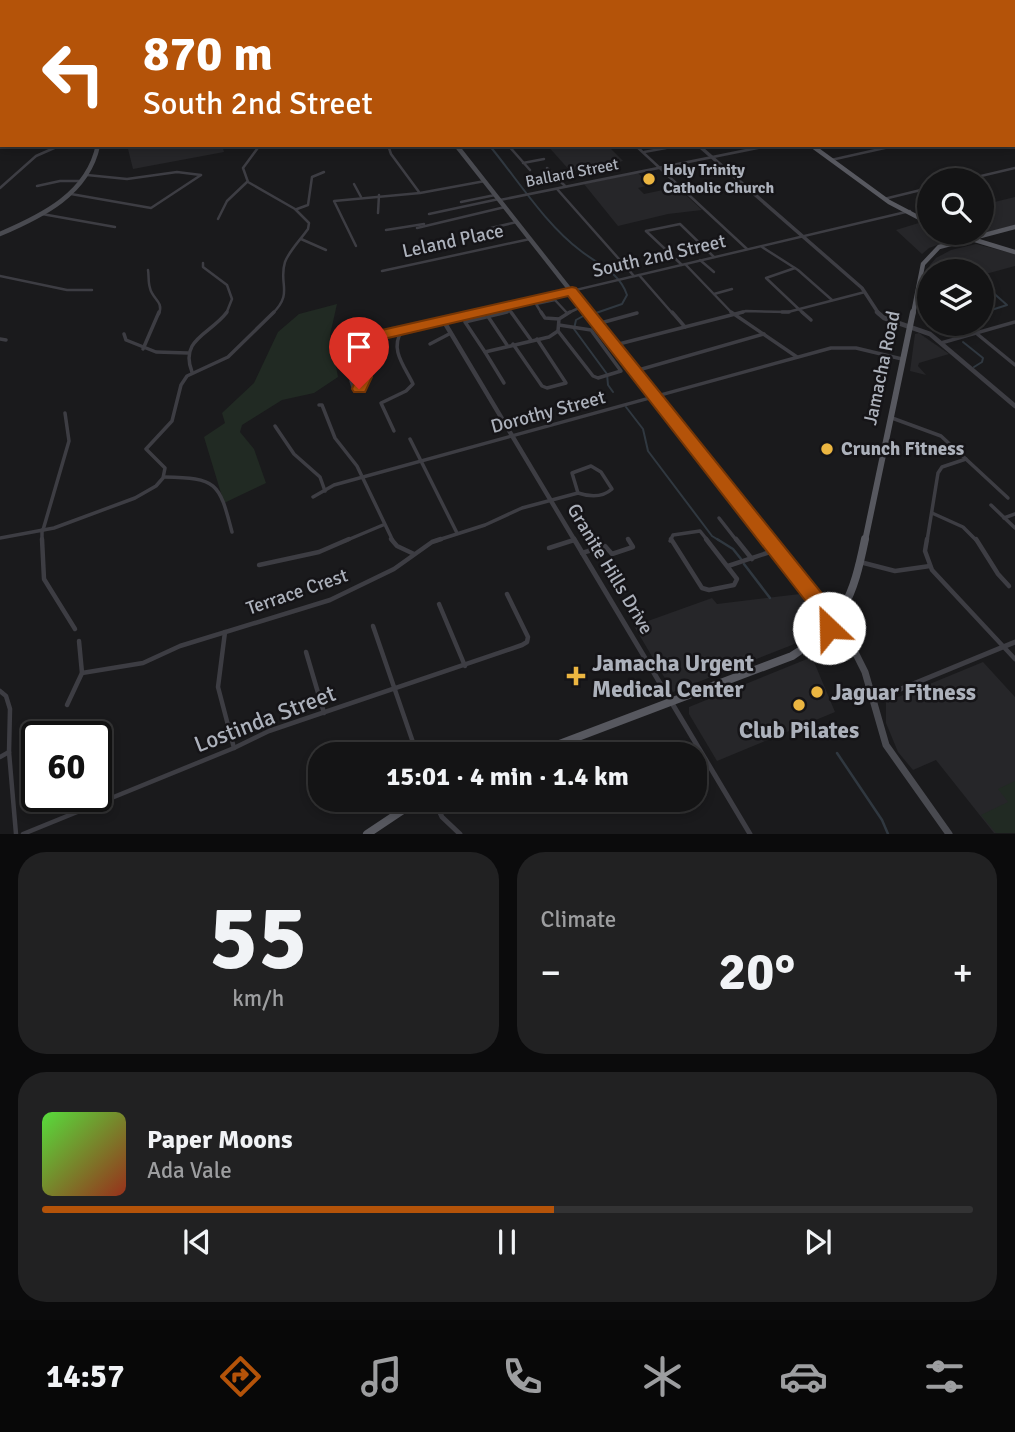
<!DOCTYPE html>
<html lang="en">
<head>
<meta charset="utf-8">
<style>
	:root { --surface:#141415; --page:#212122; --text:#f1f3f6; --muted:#9d9ea0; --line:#333334; --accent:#b45309 }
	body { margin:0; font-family:Signika,sans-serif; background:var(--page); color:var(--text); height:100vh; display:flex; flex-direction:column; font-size:26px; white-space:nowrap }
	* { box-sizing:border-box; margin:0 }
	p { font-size:23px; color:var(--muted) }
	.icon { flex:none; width:38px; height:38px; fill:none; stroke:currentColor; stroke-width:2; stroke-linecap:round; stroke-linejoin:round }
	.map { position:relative; height:834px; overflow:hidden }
	.drawer { display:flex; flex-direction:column; gap:18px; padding:18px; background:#0b0b0c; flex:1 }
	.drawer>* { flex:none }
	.banner { position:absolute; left:0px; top:0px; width:1015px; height:147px; box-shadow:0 4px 10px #0003,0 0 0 2px var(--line); background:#b45309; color:#fff; overflow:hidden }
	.fabs { position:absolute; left:917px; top:168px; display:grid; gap:14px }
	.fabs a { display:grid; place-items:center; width:77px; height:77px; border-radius:50%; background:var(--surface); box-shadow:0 4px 10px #0003,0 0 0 2px var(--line); font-size:35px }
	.speed { position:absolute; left:21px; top:721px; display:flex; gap:14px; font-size:35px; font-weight:700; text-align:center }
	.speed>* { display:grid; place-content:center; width:91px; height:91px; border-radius:50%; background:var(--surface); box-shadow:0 4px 10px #0003,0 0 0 2px var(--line); line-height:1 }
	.speed .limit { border:4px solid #111; border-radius:10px; background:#fff; color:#111 }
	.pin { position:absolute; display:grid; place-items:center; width:60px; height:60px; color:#fff; margin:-72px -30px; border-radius:50% 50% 50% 0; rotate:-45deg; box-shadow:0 0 7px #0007 }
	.pin .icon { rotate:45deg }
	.me { position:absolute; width:77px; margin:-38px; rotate:336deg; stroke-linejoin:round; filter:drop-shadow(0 0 5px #0008) }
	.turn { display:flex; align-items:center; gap:24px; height:147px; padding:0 28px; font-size:32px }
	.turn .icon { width:91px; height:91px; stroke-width:2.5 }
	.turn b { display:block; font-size:49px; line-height:60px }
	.big { font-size:52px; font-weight:800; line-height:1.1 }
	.drawer .card { flex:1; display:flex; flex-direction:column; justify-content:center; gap:10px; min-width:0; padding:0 24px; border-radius:28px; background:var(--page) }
	.drawer .dial { align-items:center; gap:0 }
	.dial b { font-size:91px; line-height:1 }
	.song { display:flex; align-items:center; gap:21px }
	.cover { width:84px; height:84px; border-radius:10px; background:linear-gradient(135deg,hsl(110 70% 55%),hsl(10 70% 35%)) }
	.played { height:7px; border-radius:4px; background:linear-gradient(90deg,var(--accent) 55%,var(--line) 55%) }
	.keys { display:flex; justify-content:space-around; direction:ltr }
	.heat { display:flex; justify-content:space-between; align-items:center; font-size:38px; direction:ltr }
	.drawer .tiles { flex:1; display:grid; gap:18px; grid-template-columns:1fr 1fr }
	.card:last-child { grid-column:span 2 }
	.trip { position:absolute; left:308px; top:742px; width:399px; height:70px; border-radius:28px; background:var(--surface); box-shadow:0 4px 10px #0003,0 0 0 2px var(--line); font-weight:800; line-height:70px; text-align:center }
	.tabs { display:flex; height:112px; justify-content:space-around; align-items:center; background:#080808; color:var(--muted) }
	.tabs .icon { width:49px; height:49px }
	.tabs .active { color:var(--accent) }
	.tabs b { font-size:32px; color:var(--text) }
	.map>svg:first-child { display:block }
	.built { fill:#262629 }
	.green { fill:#212a23 }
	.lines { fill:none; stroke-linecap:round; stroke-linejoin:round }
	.stream-far1 { stroke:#303840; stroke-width:2 }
	.stream { stroke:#303840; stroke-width:2.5 }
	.minor-far3 { stroke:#3d3d43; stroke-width:2 }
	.minor-far2 { stroke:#3d3d43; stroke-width:2.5 }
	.minor-far1 { stroke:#3d3d43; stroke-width:3.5 }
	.minor { stroke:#3d3d43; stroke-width:4.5 }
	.tertiary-far3 { stroke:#3d3d43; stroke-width:2.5 }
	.tertiary-far2 { stroke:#3d3d43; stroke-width:3.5 }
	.tertiary-far1 { stroke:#3d3d43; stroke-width:4.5 }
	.tertiary { stroke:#3d3d43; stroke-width:5 }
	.secondary-far3 { stroke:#494a50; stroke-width:3.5 }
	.secondary-far2 { stroke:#494a50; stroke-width:4.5 }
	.secondary-far1 { stroke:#494a50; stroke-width:5 }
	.secondary { stroke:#494a50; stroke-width:7 }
	.primary-far3 { stroke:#57585f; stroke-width:3.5 }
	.primary-far2 { stroke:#57585f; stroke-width:4.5 }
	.primary-far1 { stroke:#57585f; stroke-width:6 }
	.primary { stroke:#57585f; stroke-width:8 }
	.motorway { stroke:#676971; stroke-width:4.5 }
	.route { fill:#b45309; stroke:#753606; stroke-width:2 }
	.poi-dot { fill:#ecb641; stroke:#151417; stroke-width:2.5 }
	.labels { text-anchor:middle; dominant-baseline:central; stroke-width:5; stroke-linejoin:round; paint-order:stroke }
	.far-poi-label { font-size:16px; font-weight:bold; fill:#acb1bb; stroke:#151417; text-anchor:start }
	.far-street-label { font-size:16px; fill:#acb1bb; stroke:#151417 }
	.street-label { font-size:19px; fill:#acb1bb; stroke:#151417 }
	.poi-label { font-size:19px; font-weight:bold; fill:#acb1bb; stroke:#151417; text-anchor:start }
	.near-poi-label { font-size:23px; font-weight:bold; fill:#acb1bb; stroke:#151417; text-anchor:start }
	.near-street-label { font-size:23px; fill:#acb1bb; stroke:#151417 }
</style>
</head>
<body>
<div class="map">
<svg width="1015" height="834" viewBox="0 0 1015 834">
	<rect width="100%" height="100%" fill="#1a1a1c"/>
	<g class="built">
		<path d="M 127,145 L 222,145 L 224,152 L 133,169 Z"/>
		<path d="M 547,145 L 607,145 L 623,161 L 571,172 Z"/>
		<path d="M 638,173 L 647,182 L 643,183 L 646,186 L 638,188 L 644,194 L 677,187 L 702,210 L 668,214 L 618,226 L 584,184 Z"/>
		<path d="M 1015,197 L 1015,225 L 976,235 L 966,233 L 982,233 L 982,205 Z"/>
		<path d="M 922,222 L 929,225 L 929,233 L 948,233 L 955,239 L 929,248 L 922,254 L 896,230 Z"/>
		<path d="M 976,244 L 1015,254 L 1015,266 L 982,275 L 982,271 L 929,271 L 929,288 L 923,287 L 930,265 L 936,258 L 951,250 Z"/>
		<path d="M 919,333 L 949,354 L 919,363 L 918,366 L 926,375 L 910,371 L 915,334 Z"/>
		<path d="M 800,594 L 822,621 L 812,633 L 792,645 L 673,692 L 634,626 L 712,598 L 717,604 Z"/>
		<path d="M 812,657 L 835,712 L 717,761 L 689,714 L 689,707 Z"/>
		<path d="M 983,662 L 1015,697 L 1015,833 L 994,833 L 936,760 L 913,770 L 898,752 L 886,723 L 886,702 Z"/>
	</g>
	<g class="green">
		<path d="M 337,304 L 330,335 L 338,377 L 314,393 L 282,400 L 242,425 L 240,432 L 254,449 L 266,483 L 224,503 L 204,437 L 225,423 L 222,413 L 254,383 L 278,332 L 299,314 Z"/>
		<path d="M 1015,781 L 1015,833 L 996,833 L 981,815 L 1008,802 L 998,789 Z"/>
	</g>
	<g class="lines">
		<g class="stream-far1">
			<path d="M 934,0 L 938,2"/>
			<path d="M 489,145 C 518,180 545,224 581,251 C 599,265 619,272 627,295 L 622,304 L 596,313"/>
			<path d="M 982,283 L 1007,305 L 982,313"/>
			<path d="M 585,315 L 576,320 L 574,329 L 607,374 L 608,385 L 613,392"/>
			<path d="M 946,324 L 943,325 L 946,329"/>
			<path d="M 963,342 L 983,358 L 982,362 L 974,367"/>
			<path d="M 626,407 L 643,429 L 648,451 L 712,536 L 720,541"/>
		</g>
		<g class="stream">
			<path d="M 717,539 L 733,549 L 741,559"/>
			<path d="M 744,564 L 770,598"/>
			<path d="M 837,753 L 882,820 L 888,834"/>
		</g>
		<g class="minor-far3">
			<path d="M 835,0 L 839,2"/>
			<path d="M 893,0 L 896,2"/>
			<path d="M 953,0 L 956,2"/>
			<path d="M 116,2 L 127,0"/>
			<path d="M 303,2 L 316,0"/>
			<path d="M 791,2 L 801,0"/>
			<path d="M 856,2 L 867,0"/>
		</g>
		<g class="minor-far2">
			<path d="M 260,145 L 243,168 L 248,182 L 295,209 L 309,223 L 308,229 C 301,239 289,251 285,262 C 278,284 294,293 272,314"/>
			<path d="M 388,145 L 391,154 L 419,192"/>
			<path d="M 508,145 L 530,170"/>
			<path d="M 635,145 L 747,249"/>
			<path d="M 511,148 L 526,145"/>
			<path d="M 644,152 L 666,148"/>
			<path d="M 831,160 L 898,145"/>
			<path d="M 523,163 L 544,159"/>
			<path d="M 547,168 L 565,186"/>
			<path d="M 87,175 L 127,179 L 177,172 L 201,175"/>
			<path d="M 964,180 L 1015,168"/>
			<path d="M 354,184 L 361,197"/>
			<path d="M 37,186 L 60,181 L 80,181"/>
			<path d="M 0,188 L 36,156 L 61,145"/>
			<path d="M 557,189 L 634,276"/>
			<path d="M 71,194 L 151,208 L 201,175"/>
			<path d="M 884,199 L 929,188"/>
			<path d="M 500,200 L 772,145"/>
			<path d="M 461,202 L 495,195"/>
			<path d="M 297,209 L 308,205 L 312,177 L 324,172"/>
			<path d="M 378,213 L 379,195"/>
			<path d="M 42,214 L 115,227"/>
			<path d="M 429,214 L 499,199"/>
			<path d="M 218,219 L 227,201 L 247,182"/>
			<path d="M 417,228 L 505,207"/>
			<path d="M 491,228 L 517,222"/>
			<path d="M 386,230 L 424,224"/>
			<path d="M 646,231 L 680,224 L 714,257"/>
			<path d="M 646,231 L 682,265"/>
			<path d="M 301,239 L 326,250"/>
			<path d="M 356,246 L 334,201 L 420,193 L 485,181"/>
			<path d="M 762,247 L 798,270 L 832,300"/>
			<path d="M 700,260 L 714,272"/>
			<path d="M 203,263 L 203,267 L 227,285 L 232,299 L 226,314"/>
			<path d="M 685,264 L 733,314"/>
			<path d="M 795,268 L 766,278 L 804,314"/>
			<path d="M 148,270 C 149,276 148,282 150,288 C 152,299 164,301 159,314"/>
			<path d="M 382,271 L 530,239"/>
			<path d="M 639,275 L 673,314"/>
			<path d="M 0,276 L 67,290 L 92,290"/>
			<path d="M 714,294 L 732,289"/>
			<path d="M 474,314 L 910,211"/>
			<path d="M 499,314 L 510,311 L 512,314"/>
			<path d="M 542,314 L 536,304 L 555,300 L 567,313"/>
			<path d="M 566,314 L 583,306"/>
			<path d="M 736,314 L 746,311 L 788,312 L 865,292"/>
		</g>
		<g class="minor-far1">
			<path d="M 507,312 L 465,322 L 485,352 L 549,337 L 558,331 L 559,319 L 570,312"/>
			<path d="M 511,312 L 531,340"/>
			<path d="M 541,312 L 545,318 L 559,319"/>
			<path d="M 672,312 L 685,327"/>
			<path d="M 731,312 L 797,357"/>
			<path d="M 782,312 L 789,312"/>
			<path d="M 802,312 L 811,320"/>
			<path d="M 487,315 L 507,345"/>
			<path d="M 597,324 L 637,313"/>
			<path d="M 558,331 L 593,376 L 598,378 L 621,371 L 591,330 L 559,325"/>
			<path d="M 976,333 L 1015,365"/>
			<path d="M 124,334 L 126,340 L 156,352 L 188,353"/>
			<path d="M 0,339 L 6,340"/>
			<path d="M 364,340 L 357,352 L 364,374"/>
			<path d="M 941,343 L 1015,322"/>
			<path d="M 430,344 L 451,333"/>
			<path d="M 513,344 L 542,386 L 547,388 L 566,383 L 537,339"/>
			<path d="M 615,345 L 743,312"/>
			<path d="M 332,347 L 481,312"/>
			<path d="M 143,349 L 159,312"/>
			<path d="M 485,352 L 504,383"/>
			<path d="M 635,371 L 764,334"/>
			<path d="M 192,372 C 179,339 211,334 227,312"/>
			<path d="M 364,374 L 363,384 L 354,390 L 351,381 Z"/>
			<path d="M 319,405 L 322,405 L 335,438 L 357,466 L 393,541"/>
			<path d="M 892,418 L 941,436 L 1008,498"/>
			<path d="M 275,426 L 294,454 L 320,477 L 325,491"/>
			<path d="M 394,431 L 381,403 L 406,391 L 413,384 C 405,367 389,349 402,331"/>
			<path d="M 410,439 L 457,533"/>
			<path d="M 591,466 L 601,472 L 612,489 C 602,498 590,497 578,493 L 572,473 Z"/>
			<path d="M 164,477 C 217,478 219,482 232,532"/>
			<path d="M 313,497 L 334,485 L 831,348 L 856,348 L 902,359"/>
			<path d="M 991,505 L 1015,528"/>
			<path d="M 932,513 L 963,527 L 977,541"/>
			<path d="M 719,518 L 737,541"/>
			<path d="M 1004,518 L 1015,514"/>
			<path d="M 42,530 L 42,541"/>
			<path d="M 43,530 L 69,441 L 65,413"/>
			<path d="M 0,538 L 54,528 L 135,498 L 156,486 L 163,478 L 165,468 L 146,449 L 172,421 L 181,385 L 187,376 L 228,357 L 274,312"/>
			<path d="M 345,541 L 383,525"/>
			<path d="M 435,541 L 485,525 L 522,508 L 578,493"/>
			<path d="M 571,541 L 574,540"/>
			<path d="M 670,541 L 673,535 L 700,531 L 708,541"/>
			<path d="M 927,541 L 938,473 L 942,467 L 966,459"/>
		</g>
		<g class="minor">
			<path d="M 42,539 L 44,579 L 75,629"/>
			<path d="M 391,539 L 397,546 L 414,554"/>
			<path d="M 671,539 L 702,588 L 709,590 L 734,585 L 737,579 L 706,539"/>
			<path d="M 736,539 L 752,559"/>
			<path d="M 927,539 L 925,551 L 932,570 L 1015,659"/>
			<path d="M 976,539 L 998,574 L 1009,586"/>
			<path d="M 549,548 L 574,540"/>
			<path d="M 582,553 L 605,546 L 612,554 L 633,547 L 628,539"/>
			<path d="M 860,562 L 895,571 L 930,566"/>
			<path d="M 259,565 L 319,552 L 349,539"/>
			<path d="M 728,566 L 776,550"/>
			<path d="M 439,604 L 465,666"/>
			<path d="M 373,626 L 417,754"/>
			<path d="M 225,632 L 218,687 L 234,748"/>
			<path d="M 306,652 L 324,713"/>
			<path d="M 82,673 L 143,663 L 180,646 L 330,600 L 394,569 L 432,542 L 441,539"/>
			<path d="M 0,691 L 6,696 L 10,709 L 9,752 L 16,834"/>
			<path d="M 67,705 L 82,673 L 79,641"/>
			<path d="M 0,757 L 9,752"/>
			<path d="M 23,834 L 234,748 L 269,731 L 522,645 L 527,642 L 528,637 L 507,594"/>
		</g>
		<g class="tertiary-far3">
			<path d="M 533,0 L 535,2"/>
			<path d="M 812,0 L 816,2"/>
			<path d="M 505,2 L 517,0"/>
		</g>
		<path class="tertiary-far2" d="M 698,145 L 862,288 L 879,314"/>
		<g class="tertiary-far1">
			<path d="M 877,312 L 884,318 L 930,334 L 1015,406"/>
			<path d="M 443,320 L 575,541"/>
		</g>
		<g class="tertiary">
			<path d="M 574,539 L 750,834"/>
			<path d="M 874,700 L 1015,642"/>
			<path d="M 434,800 L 442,817 L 460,834"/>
		</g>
		<g class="secondary-far3">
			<path d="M 186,2 L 199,0"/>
			<path d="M 718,2 L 730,0"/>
		</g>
		<g class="secondary-far2">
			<path d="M 456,145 L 589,314"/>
			<path d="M 0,234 C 42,216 88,194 98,145"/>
		</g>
		<path class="secondary-far1" d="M 588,312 L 769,541"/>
		<path class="secondary" d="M 768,539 L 852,646 L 865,672 L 886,745 L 949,834"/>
		<path class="primary-far3" d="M 613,0 L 616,2"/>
		<g class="primary-far2">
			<path d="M 811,145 L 889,202 L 929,223"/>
			<path d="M 952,233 L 1015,252"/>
			<path d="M 967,233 L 980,234"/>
			<path d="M 913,314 L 923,264 L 939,247 L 1015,227"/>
		</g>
		<path class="primary-far1" d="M 865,541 L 913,312"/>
		<g class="primary">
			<path d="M 818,603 L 838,607 L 847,605"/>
			<path d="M 533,754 L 792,656 C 844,623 853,597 865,539"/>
			<path d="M 367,834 L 418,800"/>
		</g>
		<g class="motorway">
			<path d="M 913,0 L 917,2"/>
			<path d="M 924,0 L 928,2"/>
		</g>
	</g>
	<path class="route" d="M 572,287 L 576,288 L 841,617 L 844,623 C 839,633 833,638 822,634 L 819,628 L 822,622 L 568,296 L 371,342 L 365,352 L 372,377 L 365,392 L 354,392 L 352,389 L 357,377 L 350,352 L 360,335 Z"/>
	<g class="poi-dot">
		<circle cx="649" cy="179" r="7"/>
		<circle cx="827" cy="449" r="7"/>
		<path d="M572.5 665.5h7v7h7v7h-7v7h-7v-7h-7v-7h7z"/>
		<circle cx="817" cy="692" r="7"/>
		<circle cx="799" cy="705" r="7"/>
	</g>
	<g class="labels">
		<g class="far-poi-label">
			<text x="663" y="170">Holy Trinity<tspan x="663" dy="18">Catholic Church</tspan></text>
		</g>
		<g class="far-street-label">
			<text transform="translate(572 173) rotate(-11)">Ballard Street</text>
		</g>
		<g class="street-label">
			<text transform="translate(453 241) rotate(-12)">Leland Place</text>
			<text transform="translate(659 256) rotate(-13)">South 2nd Street</text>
			<text transform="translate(882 368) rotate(-78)">Jamacha Road</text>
			<text transform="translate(548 412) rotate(-15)">Dorothy Street</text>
			<text transform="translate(610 569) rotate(59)">Granite Hills Drive</text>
			<text transform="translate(297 592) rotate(-19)">Terrace Crest</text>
		</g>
		<g class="poi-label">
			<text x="841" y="449">Crunch Fitness</text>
		</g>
		<g class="near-poi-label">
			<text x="592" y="663">Jamacha Urgent<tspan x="592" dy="26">Medical Center</tspan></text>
			<text x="831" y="692">Jaguar Fitness</text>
			<text x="799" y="730" text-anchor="middle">Club Pilates</text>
		</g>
		<g class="near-street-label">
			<text transform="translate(265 719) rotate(-21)">Lostinda Street</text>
		</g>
	</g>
</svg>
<div class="fabs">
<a><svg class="icon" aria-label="search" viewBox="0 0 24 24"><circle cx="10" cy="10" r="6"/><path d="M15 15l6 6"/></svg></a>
<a><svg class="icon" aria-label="layers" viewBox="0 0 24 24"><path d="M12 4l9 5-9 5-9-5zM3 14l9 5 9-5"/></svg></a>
</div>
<div class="speed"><div class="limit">60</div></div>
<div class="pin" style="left:359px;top:389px;background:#d93025"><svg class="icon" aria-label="arrive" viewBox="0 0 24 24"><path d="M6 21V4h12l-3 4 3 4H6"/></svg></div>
<svg class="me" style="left:829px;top:628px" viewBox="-20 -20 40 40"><circle r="19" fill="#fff"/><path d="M0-13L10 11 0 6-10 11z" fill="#b45309"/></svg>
<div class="trip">15:01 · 4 min · 1.4 km</div>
<div class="banner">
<div class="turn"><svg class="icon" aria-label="left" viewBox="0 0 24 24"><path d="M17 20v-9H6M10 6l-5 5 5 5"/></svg><div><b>870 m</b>South 2nd Street</div></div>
</div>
</div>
<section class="drawer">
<div class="tiles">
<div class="card dial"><b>55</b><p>km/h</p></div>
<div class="card"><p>Climate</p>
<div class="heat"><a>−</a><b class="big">20°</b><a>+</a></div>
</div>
<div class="card">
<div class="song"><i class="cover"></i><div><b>Paper Moons</b><p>Ada Vale</p></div></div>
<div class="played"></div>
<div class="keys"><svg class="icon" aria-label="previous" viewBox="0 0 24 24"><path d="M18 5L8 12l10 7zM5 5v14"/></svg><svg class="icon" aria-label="pause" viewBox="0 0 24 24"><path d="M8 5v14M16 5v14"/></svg><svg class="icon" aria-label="next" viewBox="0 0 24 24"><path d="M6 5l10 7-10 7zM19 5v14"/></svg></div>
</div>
</div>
</section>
<nav class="tabs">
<b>14:57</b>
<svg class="icon active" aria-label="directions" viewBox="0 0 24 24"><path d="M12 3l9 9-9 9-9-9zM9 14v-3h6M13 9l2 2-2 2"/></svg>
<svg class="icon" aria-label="music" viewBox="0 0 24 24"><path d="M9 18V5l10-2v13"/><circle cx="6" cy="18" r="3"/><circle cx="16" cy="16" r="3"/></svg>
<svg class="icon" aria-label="phone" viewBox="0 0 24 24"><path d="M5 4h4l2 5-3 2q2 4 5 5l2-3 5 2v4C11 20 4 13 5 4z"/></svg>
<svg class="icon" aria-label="climate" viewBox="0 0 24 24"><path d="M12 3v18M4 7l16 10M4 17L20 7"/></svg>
<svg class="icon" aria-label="car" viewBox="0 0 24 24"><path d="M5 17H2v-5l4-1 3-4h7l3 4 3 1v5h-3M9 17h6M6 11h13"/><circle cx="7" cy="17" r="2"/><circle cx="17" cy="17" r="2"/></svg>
<svg class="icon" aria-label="filters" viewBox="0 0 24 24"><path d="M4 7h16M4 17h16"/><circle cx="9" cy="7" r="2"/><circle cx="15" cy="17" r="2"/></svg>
</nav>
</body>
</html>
